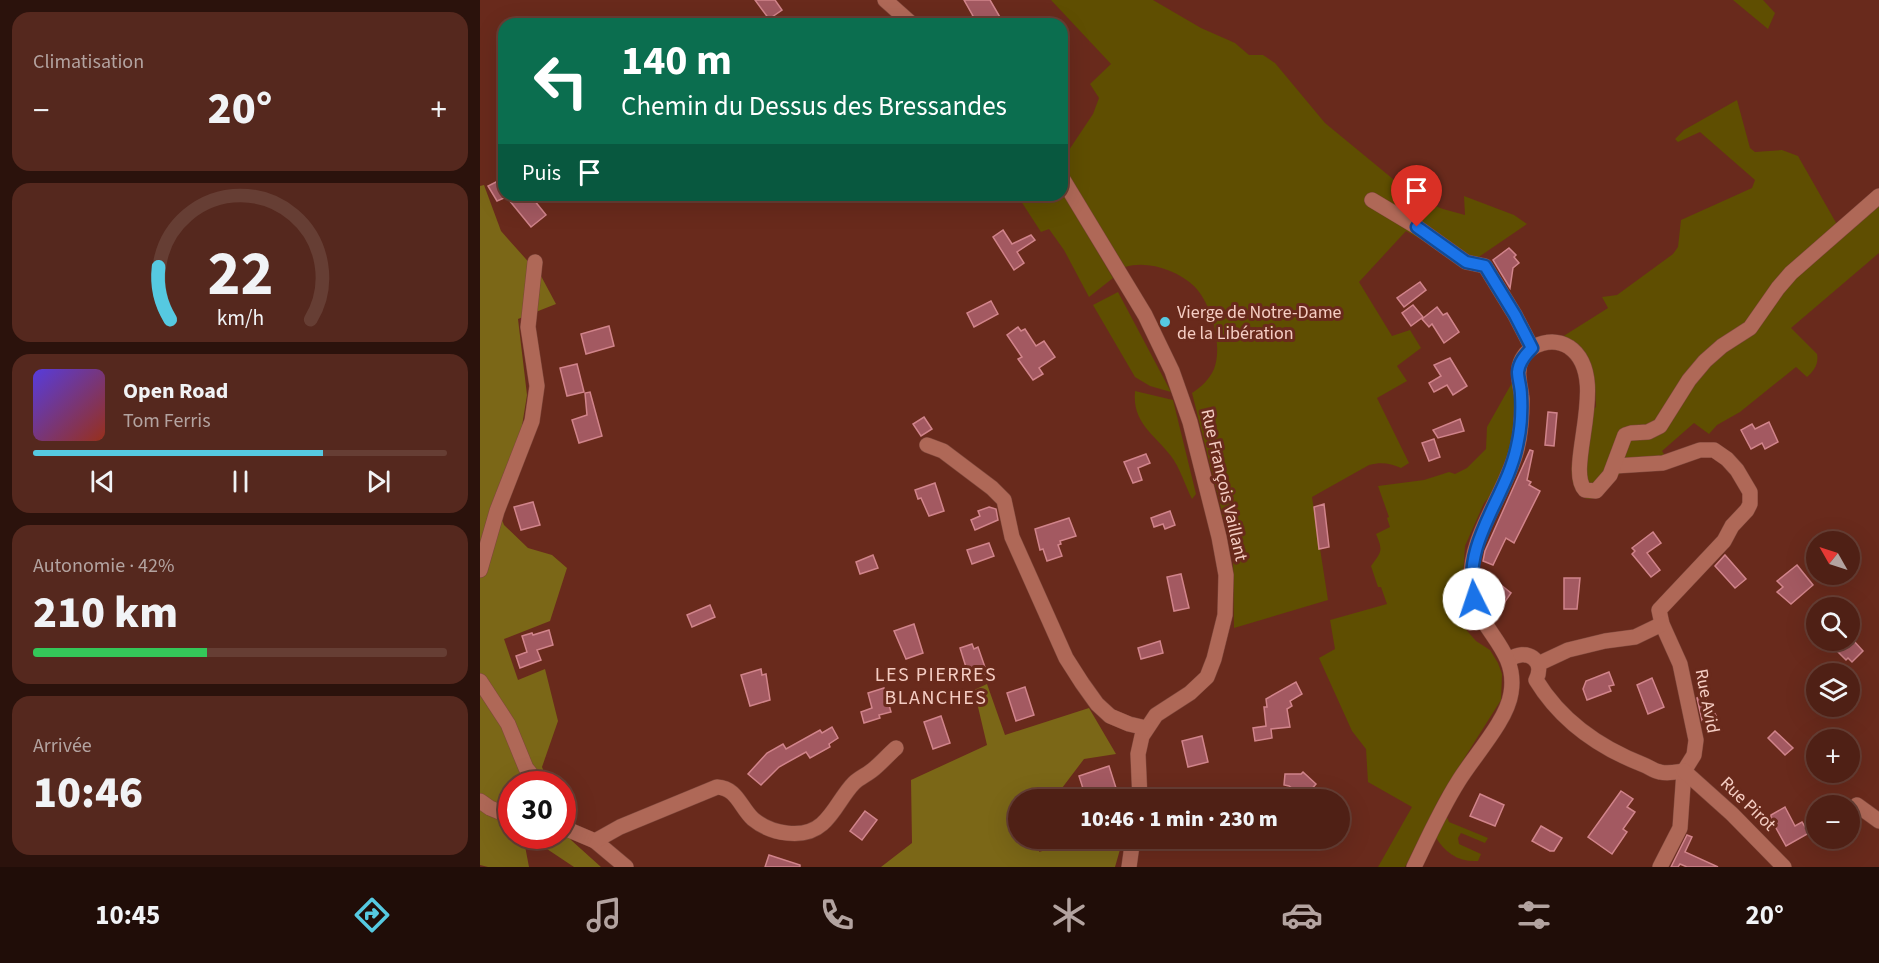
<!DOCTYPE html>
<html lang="fr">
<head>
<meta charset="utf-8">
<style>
	:root { --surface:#4f2015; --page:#55281e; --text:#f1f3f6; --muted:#b3a3a0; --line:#663e34; --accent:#56c9e1 }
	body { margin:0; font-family:"Source Sans 3",sans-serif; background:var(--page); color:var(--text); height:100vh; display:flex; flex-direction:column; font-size:22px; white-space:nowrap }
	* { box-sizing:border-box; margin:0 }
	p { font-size:20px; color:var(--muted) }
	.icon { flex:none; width:33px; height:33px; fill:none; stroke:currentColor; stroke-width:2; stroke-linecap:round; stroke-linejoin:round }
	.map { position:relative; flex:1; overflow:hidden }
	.sheet { display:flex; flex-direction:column; gap:12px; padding:12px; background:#2b120c; width:480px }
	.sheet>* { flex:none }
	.hud { position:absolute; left:18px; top:18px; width:570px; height:183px; border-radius:18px; box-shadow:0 6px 24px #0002,0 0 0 2px var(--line); background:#0b6e4f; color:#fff; overflow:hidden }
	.needle { width:39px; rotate:309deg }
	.controls { position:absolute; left:1326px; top:531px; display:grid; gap:12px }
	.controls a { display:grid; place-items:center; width:54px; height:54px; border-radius:50%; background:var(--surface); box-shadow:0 6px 24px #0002,0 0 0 2px var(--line); font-size:30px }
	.speed { position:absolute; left:18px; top:771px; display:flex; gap:12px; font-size:30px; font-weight:700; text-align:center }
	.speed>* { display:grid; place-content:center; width:78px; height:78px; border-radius:50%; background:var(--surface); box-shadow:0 6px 24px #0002,0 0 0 2px var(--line); line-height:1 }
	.speed .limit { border:9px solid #d22; background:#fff; color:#111 }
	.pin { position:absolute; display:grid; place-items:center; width:51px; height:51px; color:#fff; margin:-62px -26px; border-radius:50% 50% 50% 0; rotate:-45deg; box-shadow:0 0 6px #0007 }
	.pin .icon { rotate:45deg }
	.me { position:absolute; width:66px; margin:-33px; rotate:356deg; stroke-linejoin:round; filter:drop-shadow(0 0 4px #0008) }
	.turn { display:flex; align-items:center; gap:21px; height:126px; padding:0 24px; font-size:27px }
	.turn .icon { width:78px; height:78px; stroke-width:2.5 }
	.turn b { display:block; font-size:42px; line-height:51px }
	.then { display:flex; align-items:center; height:57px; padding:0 24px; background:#0003; gap:12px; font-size:22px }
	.big { font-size:45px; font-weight:800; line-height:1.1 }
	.sheet .widget { flex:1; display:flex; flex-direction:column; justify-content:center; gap:9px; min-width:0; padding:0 21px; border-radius:18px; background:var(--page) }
	.sheet .dial { align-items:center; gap:0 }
	.dial svg { height:156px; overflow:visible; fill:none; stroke:var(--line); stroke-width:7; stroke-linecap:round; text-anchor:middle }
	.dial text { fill:var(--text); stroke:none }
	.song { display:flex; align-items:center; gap:18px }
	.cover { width:72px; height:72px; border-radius:9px; background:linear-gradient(135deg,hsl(250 70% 55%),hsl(10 70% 35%)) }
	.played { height:6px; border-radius:3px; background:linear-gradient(90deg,var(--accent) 70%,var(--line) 70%) }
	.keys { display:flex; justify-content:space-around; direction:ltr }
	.heat { display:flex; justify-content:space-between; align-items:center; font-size:33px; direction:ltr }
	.charge { height:9px; border-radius:4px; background:linear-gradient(90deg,#34c759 42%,var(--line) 0) }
	.trip { position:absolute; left:528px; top:789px; width:342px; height:60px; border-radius:30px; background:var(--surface); box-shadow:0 6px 24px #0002,0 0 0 2px var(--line); font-weight:800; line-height:60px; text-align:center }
	.tab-bar { display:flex; height:96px; justify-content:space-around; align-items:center; background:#200d08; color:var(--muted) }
	.tab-bar .icon { width:42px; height:42px }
	.tab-bar .selected { color:var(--accent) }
	.tab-bar b { font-size:27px; color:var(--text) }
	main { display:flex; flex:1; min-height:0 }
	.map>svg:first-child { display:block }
	.green { fill:#5f4e01 }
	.forest { fill:#7b6717 }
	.building { fill:#a35961; stroke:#d1848b; stroke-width:1.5 }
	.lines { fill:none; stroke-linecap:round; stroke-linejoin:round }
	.minor-casing { stroke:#7e473b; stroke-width:16 }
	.minor { stroke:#af6857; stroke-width:15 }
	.route-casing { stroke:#114b97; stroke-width:15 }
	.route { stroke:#1a73e8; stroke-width:10 }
	.poi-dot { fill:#56c9e1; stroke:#692a1c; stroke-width:2 }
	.labels { text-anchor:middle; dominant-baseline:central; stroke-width:6; stroke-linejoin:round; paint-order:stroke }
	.poi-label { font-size:18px; fill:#f5cdc3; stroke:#692a1c; text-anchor:start }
	.street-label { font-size:18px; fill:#f5cdc3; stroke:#692a1c }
	.neighbourhood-label { font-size:20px; letter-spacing:1.5px; fill:#f5cdc3; stroke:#692a1c }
</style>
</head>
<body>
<main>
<section class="sheet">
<div class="widget"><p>Climatisation</p>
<div class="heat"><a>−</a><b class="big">20°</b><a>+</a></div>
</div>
<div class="widget dial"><svg viewBox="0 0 100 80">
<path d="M14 69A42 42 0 1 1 86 69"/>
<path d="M14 69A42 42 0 0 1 8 42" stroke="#56c9e1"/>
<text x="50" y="56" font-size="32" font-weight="700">22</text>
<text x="50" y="72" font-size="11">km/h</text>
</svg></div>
<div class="widget">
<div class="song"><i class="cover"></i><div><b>Open Road</b><p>Tom Ferris</p></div></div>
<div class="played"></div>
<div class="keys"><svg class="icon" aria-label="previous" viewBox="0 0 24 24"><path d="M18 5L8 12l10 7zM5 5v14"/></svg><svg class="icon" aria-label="pause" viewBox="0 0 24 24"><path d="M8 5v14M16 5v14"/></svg><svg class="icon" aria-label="next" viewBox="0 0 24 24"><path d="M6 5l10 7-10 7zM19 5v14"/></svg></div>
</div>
<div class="widget"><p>Autonomie · 42%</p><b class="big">210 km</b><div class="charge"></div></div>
<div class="widget"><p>Arrivée</p><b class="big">10:46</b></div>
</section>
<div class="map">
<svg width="1399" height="867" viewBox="0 0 1399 867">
	<rect width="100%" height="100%" fill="#692a1c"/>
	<g class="green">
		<path d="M 571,0 L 673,0 L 721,28 L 755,43 L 769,55 L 783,55 L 795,63 L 845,123 L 936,198 L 963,209 L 985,215 L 984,196 L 1034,215 L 1047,224 L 987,265 L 926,231 L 879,282 L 912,336 L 930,330 L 941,348 L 917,366 L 927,381 L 897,398 L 929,463 L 921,468 C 910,463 901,462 889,465 L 832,497 L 848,600 L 754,628 L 753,556 L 712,393 C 721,387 729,380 734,369 C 743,346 732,304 714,286 C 697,270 667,260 645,267 L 590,177 L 589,150 L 613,114 L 619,98 L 610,84 L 631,64 Z"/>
		<path d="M 1253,0 L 1283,0 L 1295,13 L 1288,29 Z"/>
		<path d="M 1257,100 L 1270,148 L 1275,152 L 1302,150 L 1318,156 L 1363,235 L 1399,206 L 1399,253 L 1311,328 L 1337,354 C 1339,364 1334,371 1327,377 L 1316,367 L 1260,412 L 1237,425 L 1229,434 L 1214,423 L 1182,451 L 1191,465 L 1144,470 L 1115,498 C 1108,500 1106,499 1101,496 C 1082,482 1097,436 1102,417 L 1116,407 C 1115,369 1113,359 1082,337 L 1128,308 L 1122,297 L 1137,295 L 1193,254 L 1198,247 L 1201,220 L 1272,188 L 1275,180 L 1220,132 L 1198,142 L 1195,139 L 1204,130 Z"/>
		<path d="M 582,192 L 633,278 L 609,297 L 584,250 L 569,229 L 561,232 L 537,195 L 582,195 Z"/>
		<path d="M 638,292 L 691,392 L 670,386 L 655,377 L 613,305 Z"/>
		<path d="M 1033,381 L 1036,401 L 1033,420 L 1033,439 L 1016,489 L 1004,503 L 985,546 L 982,590 L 976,613 L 982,625 L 996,641 L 1010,650 L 1018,663 L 1022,674 L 1021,700 L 961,795 L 925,867 L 898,867 L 932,807 L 888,782 L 886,749 L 872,731 L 839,658 L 855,649 L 850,620 L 907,604 L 901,587 L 898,587 L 891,566 C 902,551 903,551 896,534 L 910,527 L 907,518 L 909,517 L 898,486 L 944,480 L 969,472 L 975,474 L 987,468 L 1006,449 L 1007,427 Z"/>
		<path d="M 655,391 L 693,400 L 716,494 L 712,499 C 705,485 700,468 691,456 C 674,434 652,423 655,391 Z"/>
		<path d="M 966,815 L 969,822 L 1008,838 L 1005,843 L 981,833 L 978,838 L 979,844 L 1001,854 L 998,861 C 978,862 965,853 955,836 Z"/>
	</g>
	<g class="forest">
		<path d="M 4,185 L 21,231 L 61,276 L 76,304 L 38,319 L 47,395 L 42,426 L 15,502 L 24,525 L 48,548 L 72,555 L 87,568 L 70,621 L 24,639 L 38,680 L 65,669 L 78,721 L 62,767 L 69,784 L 32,784 L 32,836 L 82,836 L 83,818 L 91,840 L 121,867 L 94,867 L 55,841 L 45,846 L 49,867 L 8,867 L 0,865 L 0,186 Z"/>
		<path d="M 507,684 L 525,735 L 609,708 L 636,754 L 604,759 L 579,792 L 576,799 L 538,800 L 538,838 L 563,839 L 559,852 L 601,839 L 643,839 L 635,867 L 401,867 L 432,843 L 431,780 L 507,745 L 494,690 Z"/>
	</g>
	<g class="building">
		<path d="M 275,0 L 295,0 L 302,10 L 289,19 Z"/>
		<path d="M 484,0 L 510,0 L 524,24 L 478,24 L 493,16 Z"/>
		<path d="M 20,180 L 24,185 L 24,198 L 17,201 L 8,186 Z"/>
		<path d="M 25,195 L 50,195 L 66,215 L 51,227 Z"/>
		<path d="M 523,230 L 532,244 L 551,235 L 555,240 L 537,252 L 544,263 L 534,270 L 513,237 Z"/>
		<path d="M 1029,248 L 1036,255 L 1034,257 L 1039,263 L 1033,268 L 1030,288 L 1013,260 Z"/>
		<path d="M 940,282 L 946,290 L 924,307 L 917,298 Z"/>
		<path d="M 511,301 L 518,314 L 494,327 L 487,313 Z"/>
		<path d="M 933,305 L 943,317 L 931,326 L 922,313 Z"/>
		<path d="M 957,307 L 963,315 L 967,313 L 979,332 L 964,343 L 952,324 L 949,327 L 942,319 Z"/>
		<path d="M 129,326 L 134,346 L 106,354 L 101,334 Z"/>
		<path d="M 538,327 L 541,331 L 545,329 L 556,346 L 564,341 L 575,357 L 559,368 L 563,374 L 553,380 L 538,359 L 542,357 L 527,335 Z"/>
		<path d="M 970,358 L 987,386 L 973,395 L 967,385 L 954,392 L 949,383 L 961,376 L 954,365 Z"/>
		<path d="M 97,364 L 104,392 L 87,396 L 80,368 Z"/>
		<path d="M 110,392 L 122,436 L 99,443 L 92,420 L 107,415 L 105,393 Z"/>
		<path d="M 1068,412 L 1077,413 L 1074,446 L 1065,445 Z"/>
		<path d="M 444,417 L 452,429 L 441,436 L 433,424 Z"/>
		<path d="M 980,419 L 984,431 L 958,438 L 953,430 Z"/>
		<path d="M 1289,422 L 1298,442 L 1285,449 L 1282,443 L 1271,449 L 1261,430 L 1272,424 L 1275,429 Z"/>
		<path d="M 954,439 L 960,457 L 949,461 L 942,443 Z"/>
		<path d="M 1050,450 L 1053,451 L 1047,480 L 1051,482 L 1049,485 L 1060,491 L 1034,543 L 1026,538 L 1013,565 L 1003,561 L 1005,551 Z"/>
		<path d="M 666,454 L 670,463 L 658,468 L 662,480 L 653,483 L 644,462 Z"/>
		<path d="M 455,483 L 464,511 L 449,516 L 441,498 L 438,499 L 435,490 Z"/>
		<path d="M 53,502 L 60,525 L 41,530 L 34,507 Z"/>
		<path d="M 844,504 L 849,547 L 839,549 L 834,507 Z"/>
		<path d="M 509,507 L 516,509 L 518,520 L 495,530 L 491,520 L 500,516 L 498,511 Z"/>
		<path d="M 690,511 L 695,525 L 685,529 L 683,524 L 674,527 L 671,518 Z"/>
		<path d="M 589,518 L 596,536 L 580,541 L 581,544 L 578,545 L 582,556 L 567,561 L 563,549 L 560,550 L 555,529 Z"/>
		<path d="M 1173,532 L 1181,543 L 1167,553 L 1180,570 L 1171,577 L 1152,554 L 1155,551 L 1152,548 Z"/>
		<path d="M 509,543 L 514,556 L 492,564 L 487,550 Z"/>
		<path d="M 393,555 L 398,568 L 380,574 L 376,562 Z"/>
		<path d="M 1245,555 L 1266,579 L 1255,588 L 1235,566 Z"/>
		<path d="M 1317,565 L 1333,585 L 1311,604 L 1297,592 L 1303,587 L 1297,581 Z"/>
		<path d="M 701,574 L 709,608 L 694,611 L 687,577 Z"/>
		<path d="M 1084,578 L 1100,578 L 1097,609 L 1084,609 Z"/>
		<path d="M 1021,585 L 1031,593 L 1020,609 L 1010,595 Z"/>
		<path d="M 230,605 L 235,617 L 212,627 L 207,615 Z"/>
		<path d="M 434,624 L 443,653 L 426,659 L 414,631 Z"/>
		<path d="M 69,630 L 73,645 L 57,650 L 61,660 L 40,668 L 36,656 L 47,652 L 42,636 L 52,633 L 53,635 Z"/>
		<path d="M 1346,640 L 1373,640 L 1383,651 L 1372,662 L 1368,658 L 1366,660 Z"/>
		<path d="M 680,641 L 683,653 L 661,659 L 658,648 Z"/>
		<path d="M 492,644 L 494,649 L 498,647 L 507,673 L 490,680 L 480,648 Z"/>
		<path d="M 281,669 L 282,675 L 286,674 L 290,700 L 270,706 L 261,675 Z"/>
		<path d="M 1129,672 L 1134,685 L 1129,686 L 1131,691 L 1107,700 L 1103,689 L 1106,681 Z"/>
		<path d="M 1172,678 L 1184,707 L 1168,714 L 1157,685 Z"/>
		<path d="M 816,682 L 822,694 L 810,701 L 812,706 L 807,709 L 810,727 L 791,729 L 792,738 L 775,741 L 773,728 L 786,726 L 784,707 L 787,707 L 786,699 Z"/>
		<path d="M 545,687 L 554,715 L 536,721 L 527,693 Z"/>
		<path d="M 404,688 L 411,712 L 399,715 L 400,718 L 384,723 L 381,712 L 392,708 L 388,693 Z"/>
		<path d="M 1223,695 L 1237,717 L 1227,723 L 1224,718 L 1222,720 L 1217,698 Z"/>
		<path d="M 461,716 L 470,743 L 453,749 L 444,722 Z"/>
		<path d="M 352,727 L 358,738 L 349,744 L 350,747 L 330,758 L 326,752 L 299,767 L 281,785 L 268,774 L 287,753 L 303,744 L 306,749 L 340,730 L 342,733 Z"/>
		<path d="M 1295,731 L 1313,748 L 1305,755 L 1288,738 Z"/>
		<path d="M 722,736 L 728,762 L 708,767 L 702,741 Z"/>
		<path d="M 629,766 L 636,788 L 606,798 L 599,776 Z"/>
		<path d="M 823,772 L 836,784 L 830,791 L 829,800 L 816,800 L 817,792 L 809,786 L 804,785 L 805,774 L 821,774 Z"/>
		<path d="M 1141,791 L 1153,799 L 1147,807 L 1155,812 L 1143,829 L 1147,832 L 1132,854 L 1108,837 Z"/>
		<path d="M 1000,794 L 1024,805 L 1015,826 L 990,816 Z"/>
		<path d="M 1305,807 L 1315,826 L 1322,822 L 1329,833 L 1306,846 L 1291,819 L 1291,815 Z"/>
		<path d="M 385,811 L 397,820 L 382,840 L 370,831 Z"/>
		<path d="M 1061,826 L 1082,838 L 1074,851 L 1070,851 L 1052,841 Z"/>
		<path d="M 1207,835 L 1212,837 L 1205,852 L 1238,867 L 1207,867 L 1200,864 L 1198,867 L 1191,867 Z"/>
		<path d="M 289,855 L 320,865 L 320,867 L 285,867 Z"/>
	</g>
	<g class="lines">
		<g class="minor-casing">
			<g id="minor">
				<path d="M 405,0 L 432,24"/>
				<path d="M 582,178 L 665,315 L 692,371 L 710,422 L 739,537 L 746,575 L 745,615 L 734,659 L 727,677 L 710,693 L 676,715 L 662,736 L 658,754 L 660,800"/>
				<path d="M 892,200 L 937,227 L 986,262 L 1005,266 L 1035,315 L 1052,348"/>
				<path d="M 447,445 L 463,451 L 512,488 L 524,500 L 532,537 L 586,658 L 602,683 L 617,704 L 630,716 L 649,724 L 666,728"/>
				<path d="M 1135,466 L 1183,463 L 1220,450 L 1234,450 L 1247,459 L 1257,470 L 1270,492 L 1270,504 L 1267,510 L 1252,526 L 1244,541 L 1179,610 L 1182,624 L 1200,664 L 1216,740 L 1214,755 L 1204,771 L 1200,828 L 1180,867"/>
				<path d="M 0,570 L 17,511 L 52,421 L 57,386 L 48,327 L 55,262"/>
				<path d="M 1029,660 C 1046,647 1066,660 1056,680 C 1081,721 1120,748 1164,765 C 1169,767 1174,771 1180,772 C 1188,774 1196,772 1204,771"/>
				<path d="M 1058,664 L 1088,650 L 1125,641 L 1155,637 L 1182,624"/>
				<path d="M 0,681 L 28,724 L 46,768 L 59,784"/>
				<path d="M 1204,771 L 1252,814 L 1304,867"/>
				<path d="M 0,801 L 10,808 L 32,817"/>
				<path d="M 1377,805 L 1399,821"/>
				<path d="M 82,827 L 115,841 L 146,867"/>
				<path d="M 115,841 L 140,827 L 237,787 C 257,788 260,807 273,819 C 291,834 324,840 342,824 C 355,813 362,795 374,783 C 380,777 389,774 396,767 C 403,761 409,754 416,748"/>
				<path d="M 649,867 L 653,838"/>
				<path d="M 934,867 C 948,838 961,809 978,782 C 993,757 1027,721 1031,693 C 1039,647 994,629 991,586 C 988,535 1025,496 1037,449 C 1041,433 1042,416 1042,399 C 1041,386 1035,372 1042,359 C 1051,343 1073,337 1089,347 C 1132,376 1084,468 1105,490 L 1116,491 L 1130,475 L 1145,435 L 1151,433 L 1168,432 L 1180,426 L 1209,380 L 1225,361 L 1242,346 L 1270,328 L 1298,288 L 1311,273 L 1399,196"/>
			</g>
		</g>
		<use href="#minor" class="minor"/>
	</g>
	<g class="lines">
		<g class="route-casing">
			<path id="route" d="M 937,227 L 986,262 L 1005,266 L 1035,315 L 1052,348 C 1045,355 1039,362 1038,372 C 1038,379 1041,387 1041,395 C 1042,412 1041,429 1037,446 C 1026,499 982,541 994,599"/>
		</g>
		<use href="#route" class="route"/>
	</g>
	<circle class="poi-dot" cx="685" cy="322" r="6"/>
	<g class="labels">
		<g class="poi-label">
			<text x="697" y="312">Vierge de Notre-Dame<tspan x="697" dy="21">de la Libération</tspan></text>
		</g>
		<g class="street-label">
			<text transform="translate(744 485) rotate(77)">Rue François Vaillant</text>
			<text transform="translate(1227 701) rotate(79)">Rue Avid</text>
			<text transform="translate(1268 804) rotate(44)">Rue Pirot</text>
		</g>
		<g class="neighbourhood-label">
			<text x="456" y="675">LES PIERRES<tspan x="456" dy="23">BLANCHES</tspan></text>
		</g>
	</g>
</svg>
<div class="controls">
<a><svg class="needle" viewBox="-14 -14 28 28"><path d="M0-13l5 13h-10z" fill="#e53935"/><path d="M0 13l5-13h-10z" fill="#b3a3a0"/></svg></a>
<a><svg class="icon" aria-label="search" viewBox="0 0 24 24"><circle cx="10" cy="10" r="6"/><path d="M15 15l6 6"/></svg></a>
<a><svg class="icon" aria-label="layers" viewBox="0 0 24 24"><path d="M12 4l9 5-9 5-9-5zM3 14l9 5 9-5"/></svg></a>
<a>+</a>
<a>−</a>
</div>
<div class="speed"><div class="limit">30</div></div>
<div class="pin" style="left:937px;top:227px;background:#d93025"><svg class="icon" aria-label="arrive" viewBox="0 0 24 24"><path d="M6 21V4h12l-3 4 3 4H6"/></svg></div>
<svg class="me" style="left:994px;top:599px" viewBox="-20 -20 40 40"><circle r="19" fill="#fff"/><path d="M0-13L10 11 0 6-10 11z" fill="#1a73e8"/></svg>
<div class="trip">10:46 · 1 min · 230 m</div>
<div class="hud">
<div class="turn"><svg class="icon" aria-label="left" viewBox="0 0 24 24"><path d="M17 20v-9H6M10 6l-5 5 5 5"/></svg><div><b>140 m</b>Chemin du Dessus des Bressandes</div></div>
<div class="then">Puis<svg class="icon" aria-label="arrive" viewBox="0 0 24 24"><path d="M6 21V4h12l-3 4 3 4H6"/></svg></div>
</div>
</div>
</main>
<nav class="tab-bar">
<b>10:45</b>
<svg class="icon selected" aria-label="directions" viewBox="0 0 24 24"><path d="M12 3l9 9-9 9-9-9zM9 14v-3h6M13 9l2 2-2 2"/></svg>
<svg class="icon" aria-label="music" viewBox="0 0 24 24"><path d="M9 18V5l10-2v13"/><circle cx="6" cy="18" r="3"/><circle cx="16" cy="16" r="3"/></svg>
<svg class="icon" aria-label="phone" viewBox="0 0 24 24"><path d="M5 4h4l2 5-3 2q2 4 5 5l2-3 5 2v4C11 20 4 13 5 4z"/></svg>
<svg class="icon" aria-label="climate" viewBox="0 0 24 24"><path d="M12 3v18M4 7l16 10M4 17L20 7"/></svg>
<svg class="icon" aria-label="car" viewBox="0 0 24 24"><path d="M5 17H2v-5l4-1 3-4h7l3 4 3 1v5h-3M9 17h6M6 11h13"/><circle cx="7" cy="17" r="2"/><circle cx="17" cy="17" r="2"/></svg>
<svg class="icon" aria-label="filters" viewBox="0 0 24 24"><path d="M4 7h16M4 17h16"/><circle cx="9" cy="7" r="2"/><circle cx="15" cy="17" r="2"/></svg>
<b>20°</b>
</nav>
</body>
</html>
